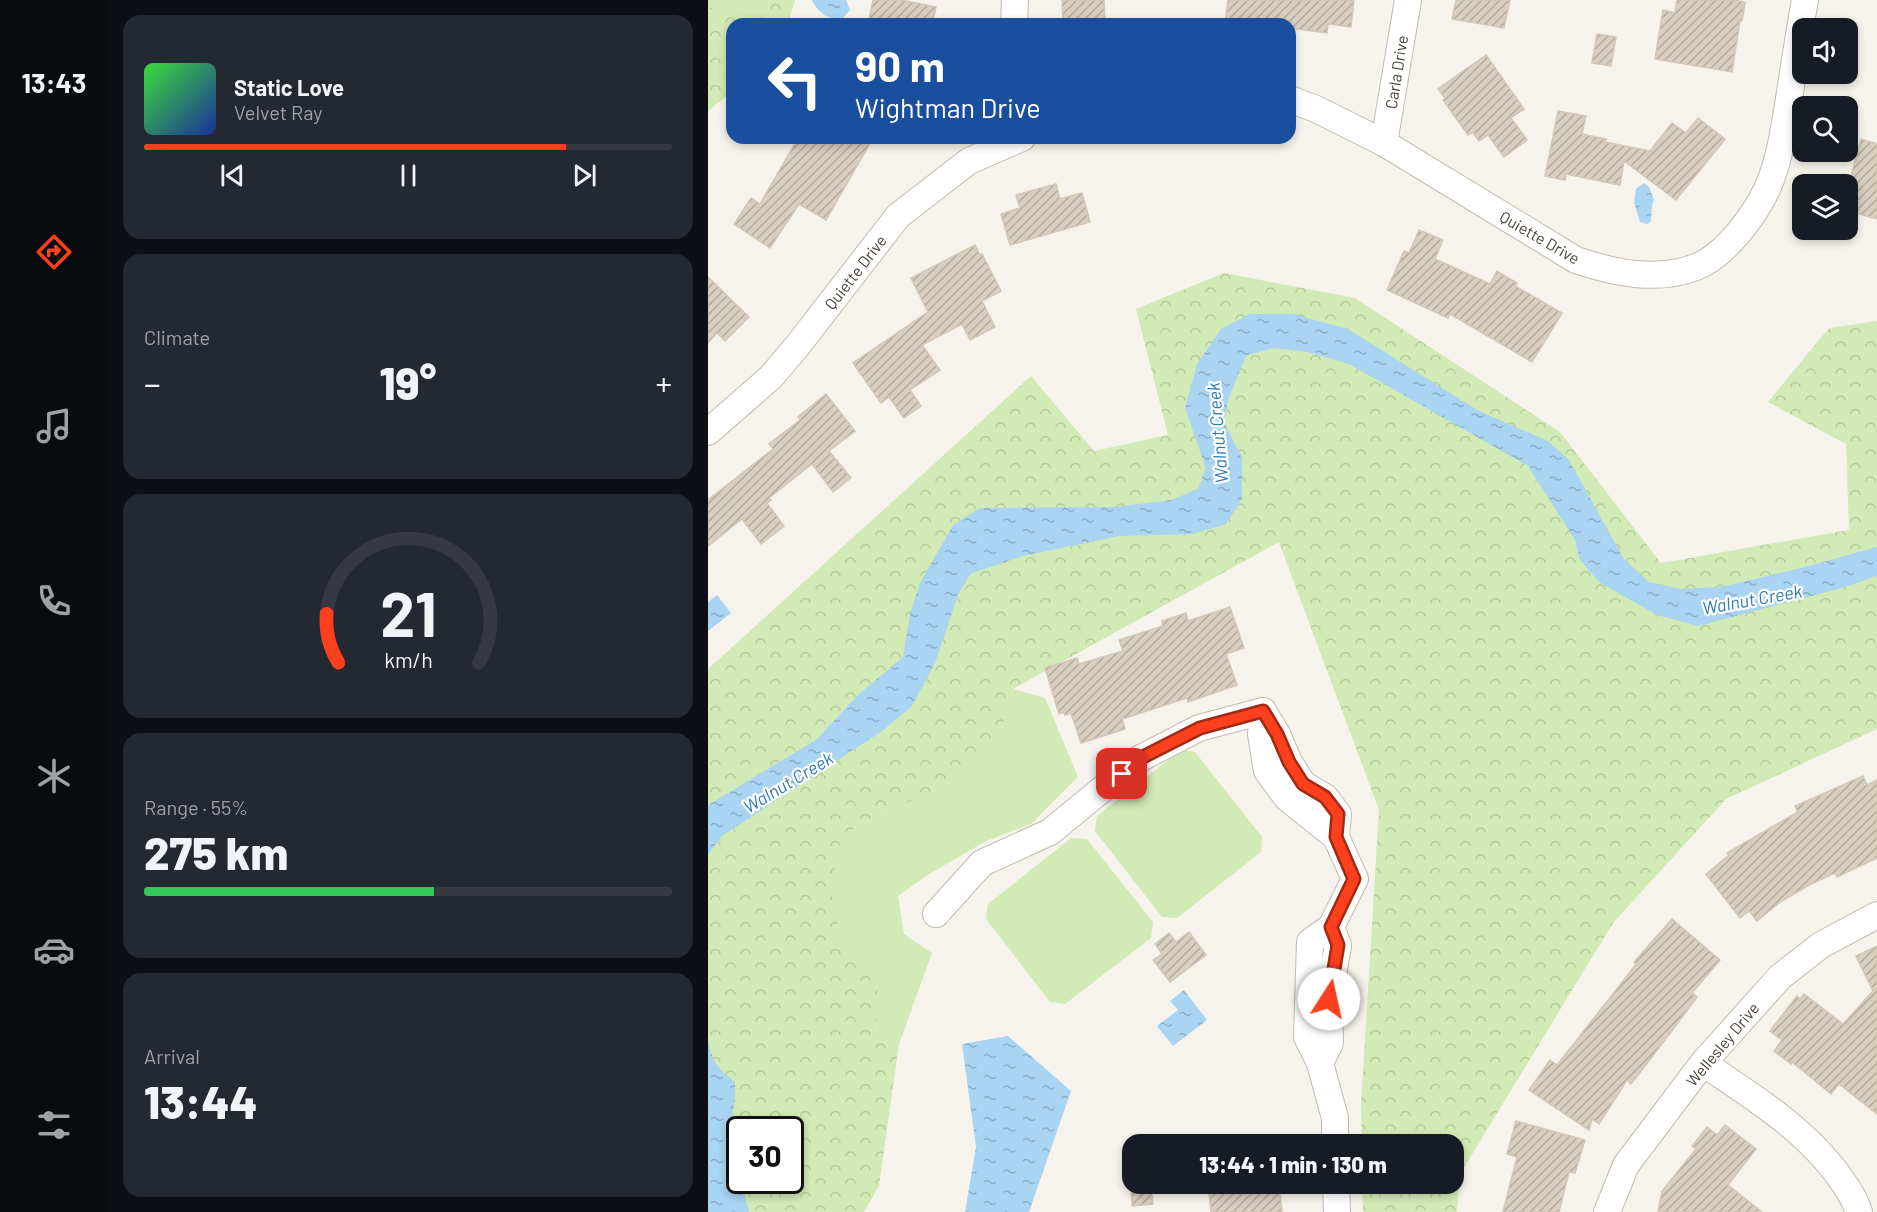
<!DOCTYPE html>
<html lang="en">
<head>
<meta charset="utf-8">
<style>
	:root { --surface:#171b24; --page:#242831; --text:#f1f3f6; --muted:#9ea1a6; --line:#363941; --accent:#fc3f1d }
	body { margin:0; font-family:Barlow,sans-serif; background:var(--page); color:var(--text); height:100vh; display:flex; flex-direction:column; font-size:22px; white-space:nowrap }
	* { box-sizing:border-box; margin:0 }
	p { font-size:20px; color:var(--muted) }
	.icon { flex:none; width:33px; height:33px; fill:none; stroke:currentColor; stroke-width:2; stroke-linecap:round; stroke-linejoin:round }
	.map { position:relative; flex:1; overflow:hidden }
	.drawer { display:flex; flex-direction:column; gap:15px; padding:15px; background:#0d0f14; width:600px }
	.drawer>* { flex:none }
	.hud { position:absolute; left:18px; top:18px; width:570px; height:126px; border-radius:18px; box-shadow:0 3px 9px #0003; background:#1a4fa0; color:#fff; overflow:hidden }
	.fabs { position:absolute; left:1084px; top:18px; display:grid; gap:12px }
	.fabs a { display:grid; place-items:center; width:66px; height:66px; border-radius:12px; background:var(--surface); box-shadow:0 3px 9px #0003; font-size:30px }
	.speed { position:absolute; left:18px; top:1116px; display:flex; gap:12px; font-size:30px; font-weight:700; text-align:center }
	.speed>* { display:grid; place-content:center; width:78px; height:78px; border-radius:50%; background:var(--surface); box-shadow:0 3px 9px #0003; line-height:1 }
	.speed .limit { border:3px solid #111; border-radius:9px; background:#fff; color:#111 }
	.pin { position:absolute; display:grid; place-items:center; width:51px; height:51px; color:#fff; margin:-26px; border-radius:12px; box-shadow:0 3px 9px #0006 }
	.me { position:absolute; width:66px; margin:-33px; rotate:10deg; stroke-linejoin:round; filter:drop-shadow(0 0 4px #0008) }
	.turn { display:flex; align-items:center; gap:21px; height:126px; padding:0 30px; font-size:27px }
	.turn .icon { width:78px; height:78px; stroke-width:2.5 }
	.turn b { display:block; font-size:42px; line-height:51px }
	.big { font-size:45px; font-weight:800; line-height:1.1 }
	.drawer .card { flex:1; display:flex; flex-direction:column; justify-content:center; gap:9px; min-width:0; padding:0 21px; border-radius:18px; background:var(--page) }
	.drawer .dial { align-items:center; gap:0 }
	.dial svg { height:156px; overflow:visible; fill:none; stroke:var(--line); stroke-width:7; stroke-linecap:round; text-anchor:middle }
	.dial text { fill:var(--text); stroke:none }
	.song { display:flex; align-items:center; gap:18px }
	.cover { width:72px; height:72px; border-radius:9px; background:linear-gradient(135deg,hsl(120 70% 55%),hsl(230 70% 35%)) }
	.played { height:6px; border-radius:3px; background:linear-gradient(90deg,var(--accent) 80%,var(--line) 80%) }
	.keys { display:flex; justify-content:space-around; direction:ltr }
	.heat { display:flex; justify-content:space-between; align-items:center; font-size:33px; direction:ltr }
	.charge { height:9px; border-radius:4px; background:linear-gradient(90deg,#34c759 55%,var(--line) 0) }
	.trip { position:absolute; left:414px; top:1134px; width:342px; height:60px; border-radius:18px; background:var(--surface); box-shadow:0 3px 9px #0003; font-weight:800; line-height:60px; text-align:center }
	main { display:flex; flex:1; min-height:0 }
	.tabs { display:flex; flex-direction:column; width:108px; justify-content:space-around; align-items:center; background:#090b0e; color:var(--muted) }
	.tabs .icon { width:42px; height:42px }
	.tabs .on { color:var(--accent) }
	.tabs b { font-size:27px; color:var(--text) }
	.map>svg:first-child { display:block }
	.grass { fill:#d2eab5 }
	.forest { fill:url(#forest-crowns); fill-rule:evenodd }
	.water { fill:url(#water-ripples) }
	.building { fill:url(#building-hatch); stroke:#d3c7b4; stroke-width:1.5 }
	.lines { fill:none; stroke-linecap:round; stroke-linejoin:round }
	.street-casing { stroke:#c2bbae; stroke-width:28 }
	.street { stroke:#fff; stroke-width:26 }
	.route-casing { stroke:#a42913; stroke-width:15 }
	.route { stroke:#fc3f1d; stroke-width:10 }
	.labels { text-anchor:middle; dominant-baseline:central; stroke-width:4.5; stroke-linejoin:round; paint-order:stroke }
	.street-label { font-size:16px; fill:#4b4439; stroke:#fff }
	.water-label { font-size:18px; font-style:italic; fill:#2e7ab2; stroke:#fff }
</style>
</head>
<body>
<main>
<nav class="tabs">
<b>13:43</b>
<svg class="icon on" aria-label="directions" viewBox="0 0 24 24"><path d="M12 3l9 9-9 9-9-9zM9 14v-3h6M13 9l2 2-2 2"/></svg>
<svg class="icon" aria-label="music" viewBox="0 0 24 24"><path d="M9 18V5l10-2v13"/><circle cx="6" cy="18" r="3"/><circle cx="16" cy="16" r="3"/></svg>
<svg class="icon" aria-label="phone" viewBox="0 0 24 24"><path d="M5 4h4l2 5-3 2q2 4 5 5l2-3 5 2v4C11 20 4 13 5 4z"/></svg>
<svg class="icon" aria-label="climate" viewBox="0 0 24 24"><path d="M12 3v18M4 7l16 10M4 17L20 7"/></svg>
<svg class="icon" aria-label="car" viewBox="0 0 24 24"><path d="M5 17H2v-5l4-1 3-4h7l3 4 3 1v5h-3M9 17h6M6 11h13"/><circle cx="7" cy="17" r="2"/><circle cx="17" cy="17" r="2"/></svg>
<svg class="icon" aria-label="filters" viewBox="0 0 24 24"><path d="M4 7h16M4 17h16"/><circle cx="9" cy="7" r="2"/><circle cx="15" cy="17" r="2"/></svg>
</nav>
<section class="drawer">
<div class="card">
<div class="song"><i class="cover"></i><div><b>Static Love</b><p>Velvet Ray</p></div></div>
<div class="played"></div>
<div class="keys"><svg class="icon" aria-label="previous" viewBox="0 0 24 24"><path d="M18 5L8 12l10 7zM5 5v14"/></svg><svg class="icon" aria-label="pause" viewBox="0 0 24 24"><path d="M8 5v14M16 5v14"/></svg><svg class="icon" aria-label="next" viewBox="0 0 24 24"><path d="M6 5l10 7-10 7zM19 5v14"/></svg></div>
</div>
<div class="card"><p>Climate</p>
<div class="heat"><a>−</a><b class="big">19°</b><a>+</a></div>
</div>
<div class="card dial"><svg viewBox="0 0 100 80">
<path d="M14 69A42 42 0 1 1 86 69"/>
<path d="M14 69A42 42 0 0 1 8 44" stroke="#fc3f1d"/>
<text x="50" y="56" font-size="32" font-weight="700">21</text>
<text x="50" y="72" font-size="11">km/h</text>
</svg></div>
<div class="card"><p>Range · 55%</p><b class="big">275 km</b><div class="charge"></div></div>
<div class="card"><p>Arrival</p><b class="big">13:44</b></div>
</section>
<div class="map">
<svg width="1169" height="1212" viewBox="0 0 1169 1212">
	<defs>
		<pattern id="forest-crowns" width="20" height="18" patternUnits="userSpaceOnUse" patternTransform="scale(1.5)"><rect width="20" height="18" fill="#d2eab5"/><path d="M2 6a3 3 0 1 1 6 0M12 15a3 3 0 1 1 6 0" fill="none" stroke="#b6ca9c"/></pattern>
		<pattern id="water-ripples" width="26" height="14" patternUnits="userSpaceOnUse" patternTransform="scale(1.5)"><rect width="26" height="14" fill="#a9d4f2"/><path d="M2 4q2-2 4 0t4 0M15 11q2-2 4 0t4 0" fill="none" stroke="#8caec5"/></pattern>
		<pattern id="building-hatch" width="6" height="6" patternUnits="userSpaceOnUse" patternTransform="scale(1.5)"><rect width="6" height="6" fill="#d8cfc1"/><path d="M-1 1l2-2M0 6l6-6M5 7l2-2" fill="none" stroke="#b1aa9e"/></pattern>
	</defs>
	<rect width="100%" height="100%" fill="#f6f3ec"/>
	<g class="grass">
		<path d="M 0,0 L 46,0 L 42,19 L 0,7 Z"/>
		<path d="M 305,689 L 337,698 L 370,777 L 323,824 L 278,841 L 221,874 L 190,896 L 196,934 L 224,953 L 191,1044 L 168,1037 L 170,982 L 137,957 L 123,891 L 134,834 L 243,782 L 294,729 Z"/>
		<path d="M 473,750 L 487,752 L 554,837 L 553,852 L 469,918 L 454,917 L 387,831 L 389,816 Z"/>
		<path d="M 363,838 L 379,839 L 445,922 L 443,938 L 357,1004 L 342,1002 L 278,919 L 280,904 Z"/>
	</g>
	<g class="forest">
		<path d="M 46,0 L 87,0 L 80,24 L 24,24 L 24,92 L 0,111 L 0,7 L 41,18 Z"/>
		<path d="M 516,273 L 647,298 L 852,432 L 953,563 L 1141,530 L 1138,444 L 1060,402 L 1121,328 L 1169,321 L 1169,729 L 1018,799 L 905,923 L 752,1174 L 749,1212 L 655,1212 L 654,1184 L 746,1184 L 746,1144 L 654,1144 L 653,1104 L 671,810 L 571,542 L 305,689 L 294,729 L 243,782 L 134,834 L 123,891 L 137,957 L 170,981 L 168,1037 L 191,1044 L 171,1186 L 156,1212 L 0,1212 L 0,669 L 323,376 L 386,451 L 460,435 L 428,309 ZM 32,1130 L 82,1130 L 82,1180 L 32,1180 Z"/>
	</g>
	<g class="water">
		<path d="M 104,0 L 138,0 L 142,10 L 134,19 C 120,20 109,12 104,0 Z"/>
		<path d="M 936,183 L 941,187 L 946,200 L 944,205 L 943,221 L 940,224 L 932,222 L 926,202 L 928,189 Z"/>
		<path d="M 542,314 L 585,314 L 640,329 L 769,410 L 840,441 L 861,460 L 916,559 L 941,582 L 972,589 L 1013,587 L 1101,566 L 1169,547 L 1169,576 L 1137,587 L 990,626 L 949,615 L 891,582 L 872,560 L 867,540 L 820,466 L 641,364 L 599,352 L 565,348 L 538,356 L 521,397 L 516,422 L 534,458 L 534,499 L 518,524 L 485,534 L 411,536 L 315,556 L 262,574 L 250,595 L 227,663 L 204,706 L 174,731 L 14,836 L 0,855 L 0,805 L 108,740 L 150,695 L 195,657 L 202,614 L 212,583 L 245,525 L 272,508 L 405,507 L 463,500 L 490,489 L 498,468 L 477,408 L 489,364 L 513,329 Z"/>
		<path d="M 9,595 L 23,613 L 0,631 L 0,602 Z"/>
		<path d="M 476,990 L 499,1020 L 465,1046 L 449,1026 L 470,1010 L 462,1001 Z"/>
		<path d="M 300,1036 L 363,1091 L 321,1212 L 257,1212 L 268,1147 L 254,1044 Z"/>
		<path d="M 0,1041 C 5,1063 9,1068 27,1082 C 28,1102 23,1120 21,1139 C 21,1153 32,1166 32,1180 L 33,1181 L 41,1212 L 0,1212 Z"/>
	</g>
	<g class="building">
		<path d="M 165,0 L 193,0 L 228,7 L 224,24 L 160,24 Z"/>
		<path d="M 354,0 L 396,0 L 397,24 L 355,24 Z"/>
		<path d="M 520,0 L 646,0 L 643,27 L 620,24 L 619,33 L 582,28 L 582,24 L 517,24 Z"/>
		<path d="M 748,0 L 802,0 L 796,28 L 744,19 Z"/>
		<path d="M 969,0 L 1025,0 L 1037,2 L 1034,21 L 1032,21 L 1024,72 L 947,59 L 955,10 L 967,13 Z"/>
		<path d="M 889,34 L 908,37 L 903,66 L 884,63 Z"/>
		<path d="M 778,55 L 816,109 L 803,118 L 819,140 L 796,157 L 780,135 L 771,141 L 765,132 L 760,135 L 735,100 L 737,98 L 730,89 Z"/>
		<path d="M 850,111 L 878,116 L 874,134 L 898,139 L 897,142 L 942,151 L 964,123 L 978,133 L 990,118 L 1017,139 L 968,200 L 916,161 L 912,185 L 858,174 L 857,180 L 837,176 Z"/>
		<path d="M 90,138 L 165,138 L 118,220 L 91,204 L 62,248 L 26,224 L 43,198 L 52,204 Z"/>
		<path d="M 1153,139 L 1169,144 L 1169,219 L 1140,211 L 1140,186 Z"/>
		<path d="M 348,184 L 352,199 L 374,193 L 382,222 L 302,245 L 293,214 L 312,208 L 308,195 Z"/>
		<path d="M 711,230 L 735,240 L 727,259 L 782,284 L 789,271 L 809,283 L 807,286 L 854,313 L 824,362 L 742,314 L 740,318 L 679,290 L 696,251 L 701,253 Z"/>
		<path d="M 267,245 L 272,255 L 274,254 L 293,291 L 274,301 L 287,327 L 262,340 L 254,324 L 214,345 L 232,370 L 202,390 L 213,406 L 196,418 L 181,397 L 173,403 L 145,363 L 220,312 L 203,278 Z"/>
		<path d="M 0,277 L 41,317 L 17,341 L 9,333 L 0,343 Z"/>
		<path d="M 118,394 L 147,431 L 121,451 L 143,478 L 125,492 L 104,464 L 61,498 L 63,500 L 59,503 L 76,526 L 53,544 L 34,519 L 0,546 L 0,500 L 65,449 L 61,444 L 92,420 L 90,417 Z"/>
		<path d="M 522,607 L 536,648 L 518,654 L 529,685 L 480,702 L 479,698 L 414,719 L 417,729 L 373,743 L 363,713 L 357,715 L 356,712 L 351,714 L 337,668 L 369,658 L 371,664 L 415,651 L 411,640 L 455,626 L 454,621 L 478,613 L 480,621 Z"/>
		<path d="M 1155,776 L 1159,785 L 1169,780 L 1169,858 L 1129,877 L 1127,873 L 1103,884 L 1072,902 L 1049,921 L 1041,911 L 1032,918 L 998,874 L 1021,855 L 1019,853 L 1090,812 L 1087,806 Z"/>
		<path d="M 964,919 L 1012,960 L 984,993 L 989,997 L 963,1032 L 923,1084 L 919,1080 L 891,1124 L 884,1119 L 881,1130 L 821,1090 L 842,1060 L 849,1065 L 919,976 L 928,964 L 926,962 Z"/>
		<path d="M 481,932 L 498,955 L 462,982 L 445,960 L 454,954 L 447,944 L 461,933 L 468,942 Z"/>
		<path d="M 1169,946 L 1169,1114 L 1131,1084 L 1123,1094 L 1084,1062 L 1083,1064 L 1066,1051 L 1074,1040 L 1062,1031 L 1089,996 L 1092,999 L 1096,994 L 1135,1024 L 1165,991 L 1148,956 Z"/>
		<path d="M 808,1121 L 877,1140 L 867,1173 L 861,1172 L 851,1212 L 795,1212 L 809,1157 L 799,1154 Z"/>
		<path d="M 1017,1125 L 1048,1149 L 1020,1185 L 1054,1212 L 950,1212 L 954,1191 L 988,1149 L 984,1146 L 999,1127 L 1009,1135 Z"/>
		<path d="M 423,1184 L 443,1184 L 445,1204 L 424,1206 Z"/>
		<path d="M 500,1184 L 571,1184 L 574,1212 L 503,1212 Z"/>
	</g>
	<g class="lines">
		<g class="street-casing">
			<g id="street">
				<path d="M 306,24 L 307,0"/>
				<path d="M 582,99 L 608,109 L 676,143 L 868,260 C 906,273 949,282 988,267 C 1018,255 1047,215 1060,187 C 1072,159 1076,128 1081,99 C 1086,66 1091,33 1097,0"/>
				<path d="M 676,143 L 700,0"/>
				<path d="M 0,432 L 63,377 L 90,345 L 190,216 L 261,161 L 314,138"/>
				<path d="M 555,711 L 553,734 L 559,771 L 579,798 L 628,837 L 647,879 L 623,927 L 602,942 L 599,1037 L 612,1063 L 627,1118 L 627,1144"/>
				<path d="M 555,711 L 569,734 L 581,762 L 595,784 L 617,797 L 630,814 L 628,837"/>
				<path d="M 228,914 L 274,863 L 342,832 L 431,759 L 491,728 L 555,711"/>
				<path d="M 612,1063 L 622,1043 L 621,999 L 630,945 L 623,927"/>
				<path d="M 995,1063 C 1043,1096 1092,1125 1128,1172 C 1137,1185 1146,1196 1151,1212"/>
				<path d="M 628,1184 L 629,1212"/>
				<path d="M 899,1212 L 918,1165 L 995,1063 L 1072,977 L 1113,945 L 1169,915"/>
			</g>
		</g>
		<use href="#street" class="street"/>
	</g>
	<g class="lines">
		<g class="route-casing">
			<path id="route" d="M 414,774 L 431,759 L 492,728 L 555,711 L 569,734 L 581,762 L 595,784 L 617,797 L 630,814 L 628,837 L 646,879 L 623,927 L 630,945 L 621,999"/>
		</g>
		<use href="#route" class="route"/>
	</g>
	<g class="labels">
		<g class="street-label">
			<text transform="translate(688 72) rotate(-81)">Carla Drive</text>
			<text transform="translate(832 237) rotate(30)">Quiette Drive</text>
			<text transform="translate(147 272) rotate(-52)">Quiette Drive</text>
			<text transform="translate(1014 1044) rotate(-50)">Wellesley Drive</text>
		</g>
		<g class="water-label">
			<text transform="translate(509 433) rotate(-95)">Walnut Creek</text>
			<text transform="translate(1044 599) rotate(-10)">Walnut Creek</text>
			<text transform="translate(80 782) rotate(-31)">Walnut Creek</text>
		</g>
	</g>
</svg>
<div class="fabs">
<a><svg class="icon" aria-label="sound" viewBox="0 0 24 24"><path d="M4 9h4l5-4v14l-5-4H4zM17 9q2 3 0 6"/></svg></a>
<a><svg class="icon" aria-label="search" viewBox="0 0 24 24"><circle cx="10" cy="10" r="6"/><path d="M15 15l6 6"/></svg></a>
<a><svg class="icon" aria-label="layers" viewBox="0 0 24 24"><path d="M12 4l9 5-9 5-9-5zM3 14l9 5 9-5"/></svg></a>
</div>
<div class="speed"><div class="limit">30</div></div>
<div class="pin" style="left:414px;top:774px;background:#d93025"><svg class="icon" aria-label="arrive" viewBox="0 0 24 24"><path d="M6 21V4h12l-3 4 3 4H6"/></svg></div>
<svg class="me" style="left:621px;top:999px" viewBox="-20 -20 40 40"><circle r="19" fill="#fff"/><path d="M0-13L10 11 0 6-10 11z" fill="#fc3f1d"/></svg>
<div class="trip">13:44 · 1 min · 130 m</div>
<div class="hud">
<div class="turn"><svg class="icon" aria-label="left" viewBox="0 0 24 24"><path d="M17 20v-9H6M10 6l-5 5 5 5"/></svg><div><b>90 m</b>Wightman Drive</div></div>
</div>
</div>
</main>
</body>
</html>
